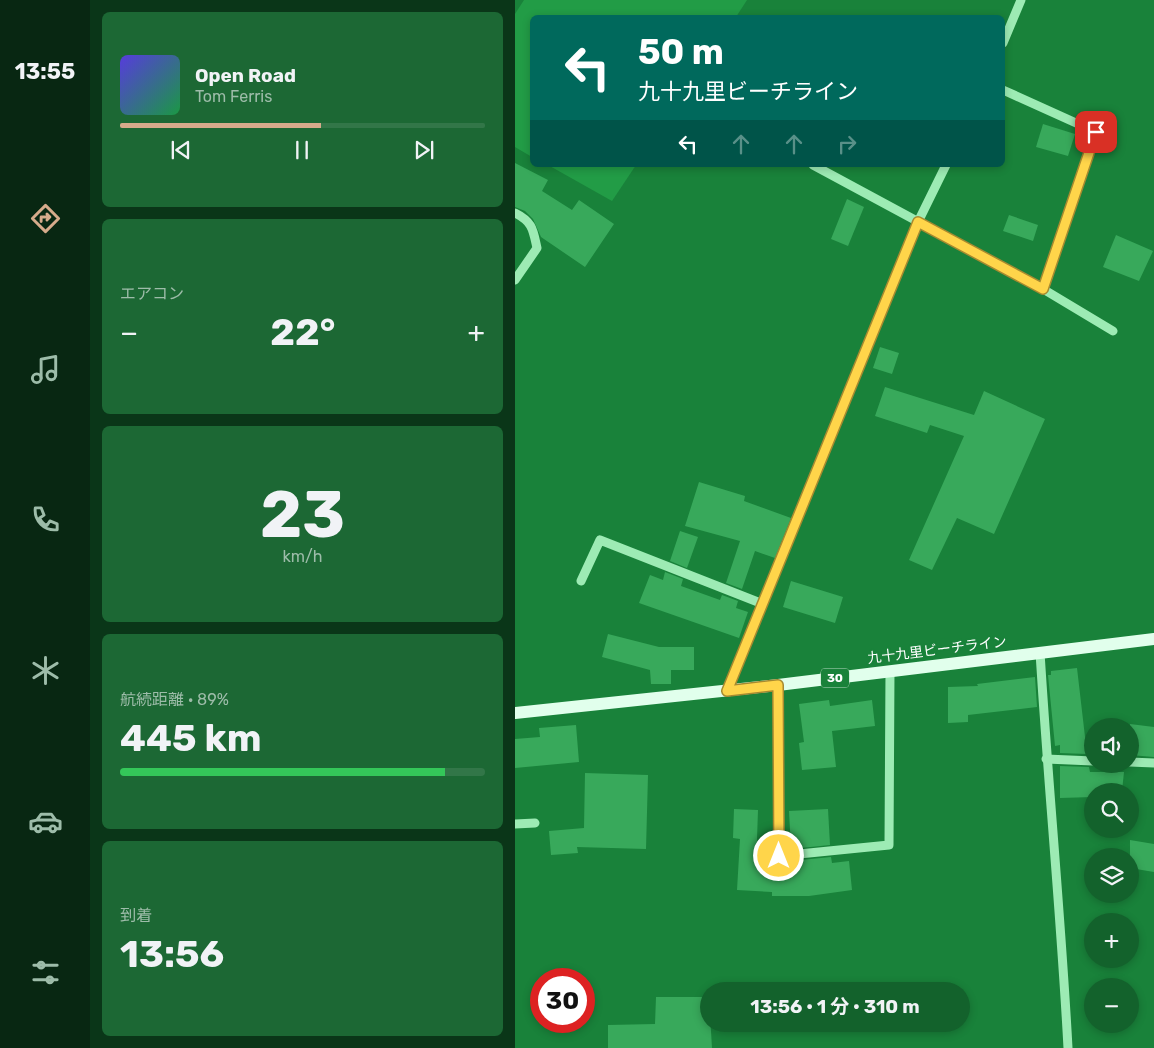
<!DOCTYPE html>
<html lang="ja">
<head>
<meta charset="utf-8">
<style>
	:root { --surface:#13622c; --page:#1c6834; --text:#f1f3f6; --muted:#9dbca9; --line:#327648; --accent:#d6ab8b }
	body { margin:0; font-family:Rubik,"Noto Sans JP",sans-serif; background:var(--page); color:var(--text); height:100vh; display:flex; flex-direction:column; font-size:19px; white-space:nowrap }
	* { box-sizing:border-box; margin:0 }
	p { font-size:16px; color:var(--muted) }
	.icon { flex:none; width:28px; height:28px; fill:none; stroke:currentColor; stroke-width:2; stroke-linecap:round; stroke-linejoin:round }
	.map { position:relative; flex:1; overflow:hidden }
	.sheet { display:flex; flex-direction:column; gap:12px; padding:12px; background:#0a3618; width:425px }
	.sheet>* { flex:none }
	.hud { position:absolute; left:15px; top:15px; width:475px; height:152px; border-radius:8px; box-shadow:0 2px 8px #0003; background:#00695c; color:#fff; overflow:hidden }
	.tools { position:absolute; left:569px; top:718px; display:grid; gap:10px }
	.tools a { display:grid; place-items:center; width:55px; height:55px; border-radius:50%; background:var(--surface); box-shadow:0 2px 8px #0003; font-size:25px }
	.speed { position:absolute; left:15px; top:968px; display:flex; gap:10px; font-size:25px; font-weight:700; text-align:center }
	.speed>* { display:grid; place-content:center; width:65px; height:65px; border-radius:50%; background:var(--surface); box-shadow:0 2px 8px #0003; line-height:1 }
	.speed .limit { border:8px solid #d22; background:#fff; color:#111 }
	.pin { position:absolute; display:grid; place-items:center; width:42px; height:42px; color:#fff; margin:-21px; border-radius:10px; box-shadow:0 2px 8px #0006 }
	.me { position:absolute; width:55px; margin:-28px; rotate:0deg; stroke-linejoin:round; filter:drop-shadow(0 0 4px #0008) }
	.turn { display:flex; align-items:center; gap:18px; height:105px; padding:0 25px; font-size:22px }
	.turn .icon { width:65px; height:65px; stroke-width:2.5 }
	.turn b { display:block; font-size:35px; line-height:42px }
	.lanes { display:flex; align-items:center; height:48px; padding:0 25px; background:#0003; justify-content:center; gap:25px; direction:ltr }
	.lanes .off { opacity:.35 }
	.big { font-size:38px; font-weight:700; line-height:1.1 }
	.sheet .card { flex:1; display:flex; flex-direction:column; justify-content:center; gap:8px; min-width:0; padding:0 18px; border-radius:8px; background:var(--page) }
	.sheet .dial { align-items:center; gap:0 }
	.dial b { font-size:65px; line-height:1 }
	.song { display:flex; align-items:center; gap:15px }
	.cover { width:60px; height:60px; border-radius:8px; background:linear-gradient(135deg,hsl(250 70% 55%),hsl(140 70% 35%)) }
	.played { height:5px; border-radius:2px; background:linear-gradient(90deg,var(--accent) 55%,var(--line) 55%) }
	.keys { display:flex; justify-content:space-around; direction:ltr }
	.heat { display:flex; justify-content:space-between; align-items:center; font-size:28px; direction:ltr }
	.charge { height:8px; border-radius:4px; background:linear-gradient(90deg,#34c759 89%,var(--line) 0) }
	.trip { position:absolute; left:185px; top:982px; width:270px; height:50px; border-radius:25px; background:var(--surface); box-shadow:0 2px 8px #0003; font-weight:700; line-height:50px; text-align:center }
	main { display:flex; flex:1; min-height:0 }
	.tabs { display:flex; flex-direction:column; width:90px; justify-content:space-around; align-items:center; background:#082712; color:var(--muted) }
	.tabs .icon { width:35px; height:35px }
	.tabs .current { color:var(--accent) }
	.tabs b { font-size:22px; color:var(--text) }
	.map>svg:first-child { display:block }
	.green { fill:#229c46 }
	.building { fill:#38a95b }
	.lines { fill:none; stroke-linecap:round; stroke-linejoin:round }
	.minor { stroke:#9debb4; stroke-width:9 }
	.major { stroke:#e1ffec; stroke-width:12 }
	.route-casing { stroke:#a68a30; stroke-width:12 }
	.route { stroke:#ffd54a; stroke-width:9 }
	.labels { text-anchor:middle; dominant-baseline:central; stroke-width:4; stroke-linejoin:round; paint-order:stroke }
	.shield { fill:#19823a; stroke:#badac4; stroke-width:1 }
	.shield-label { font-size:12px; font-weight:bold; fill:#fff }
	.street-label { font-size:14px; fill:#fff; stroke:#19823a }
</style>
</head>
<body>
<main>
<nav class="tabs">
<b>13:55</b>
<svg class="icon current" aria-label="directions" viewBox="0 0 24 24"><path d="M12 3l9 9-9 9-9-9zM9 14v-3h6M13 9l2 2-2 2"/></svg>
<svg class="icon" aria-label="music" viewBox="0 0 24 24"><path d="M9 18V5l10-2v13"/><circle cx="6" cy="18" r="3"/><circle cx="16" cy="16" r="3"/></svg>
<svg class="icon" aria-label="phone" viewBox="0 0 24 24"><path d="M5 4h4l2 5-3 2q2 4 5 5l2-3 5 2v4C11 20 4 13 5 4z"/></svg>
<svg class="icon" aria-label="climate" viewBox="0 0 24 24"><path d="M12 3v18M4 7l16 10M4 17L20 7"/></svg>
<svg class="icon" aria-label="car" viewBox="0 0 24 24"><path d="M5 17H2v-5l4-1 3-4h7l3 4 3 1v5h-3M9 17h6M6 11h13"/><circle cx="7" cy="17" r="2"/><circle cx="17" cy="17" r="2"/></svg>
<svg class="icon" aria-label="filters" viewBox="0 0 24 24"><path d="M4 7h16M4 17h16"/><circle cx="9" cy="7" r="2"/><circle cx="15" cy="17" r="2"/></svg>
</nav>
<section class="sheet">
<div class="card">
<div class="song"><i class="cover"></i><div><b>Open Road</b><p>Tom Ferris</p></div></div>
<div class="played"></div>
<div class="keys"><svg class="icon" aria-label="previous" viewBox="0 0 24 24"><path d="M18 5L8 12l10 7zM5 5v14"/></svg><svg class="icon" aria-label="pause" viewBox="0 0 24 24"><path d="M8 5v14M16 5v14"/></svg><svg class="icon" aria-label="next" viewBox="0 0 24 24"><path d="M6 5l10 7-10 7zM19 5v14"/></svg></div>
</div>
<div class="card"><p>エアコン</p>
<div class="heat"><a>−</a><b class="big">22°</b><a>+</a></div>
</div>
<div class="card dial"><b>23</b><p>km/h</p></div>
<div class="card"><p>航続距離 · 89%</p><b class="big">445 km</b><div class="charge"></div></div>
<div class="card"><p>到着</p><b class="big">13:56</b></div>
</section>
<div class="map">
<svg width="639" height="1048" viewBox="0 0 639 1048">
	<rect width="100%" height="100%" fill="#19823a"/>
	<g class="green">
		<path d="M 9,0 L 232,0 L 221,17 L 18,18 L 17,157 L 0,147 L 0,14 Z"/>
		<path d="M 33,165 L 121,165 L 97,201 Z"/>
	</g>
	<g class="building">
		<path d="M 528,124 L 560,134 L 553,156 L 521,147 Z"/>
		<path d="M 0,163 L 33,180 L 27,191 L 57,210 L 64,200 L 99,224 L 70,267 L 26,237 L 18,219 L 10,211 L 0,207 Z"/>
		<path d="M 332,199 L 349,207 L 333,246 L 316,239 Z"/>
		<path d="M 494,215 L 523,225 L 518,241 L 488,231 Z"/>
		<path d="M 601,235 L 638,251 L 624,281 L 588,267 Z"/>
		<path d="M 365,347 L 384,353 L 377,374 L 358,368 Z"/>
		<path d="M 370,387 L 459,415 L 469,391 L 530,419 L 479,534 L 442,518 L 417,570 L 394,560 L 449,436 L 415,425 L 412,433 L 360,416 Z"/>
		<path d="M 184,482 L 230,496 L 229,501 L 276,518 L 260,558 L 240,551 L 227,589 L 211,583 L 225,541 L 170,526 Z"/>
		<path d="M 165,531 L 183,537 L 172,568 L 155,561 Z"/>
		<path d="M 150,572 L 168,579 L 166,586 L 205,600 L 207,595 L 223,601 L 221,608 L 233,612 L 224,638 L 124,603 L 135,575 L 148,580 Z"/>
		<path d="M 276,581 L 328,597 L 320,623 L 268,607 Z"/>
		<path d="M 93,634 L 144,647 L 179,647 L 179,670 L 156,670 L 156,684 L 136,684 L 135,670 L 87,657 Z"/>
		<path d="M 562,668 L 572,754 L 545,753 L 545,745 L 540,746 L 533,675 L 536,675 L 536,671 Z"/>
		<path d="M 520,677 L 522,707 L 453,715 L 453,722 L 433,723 L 433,687 L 463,686 L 462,684 Z"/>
		<path d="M 314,700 L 315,706 L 357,700 L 360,726 L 317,731 L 321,767 L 287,770 L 284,743 L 289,742 L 284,704 Z"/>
		<path d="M 615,724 L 639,727 L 639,757 L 615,755 Z"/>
		<path d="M 61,725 L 64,762 L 0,768 L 0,739 L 25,737 L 24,728 Z"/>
		<path d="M 545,766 L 574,767 L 575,772 L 609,772 L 607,791 L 578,791 L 578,797 L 545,798 Z"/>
		<path d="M 70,773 L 133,775 L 131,849 L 62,847 L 63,853 L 36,855 L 34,831 L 69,828 Z"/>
		<path d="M 219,809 L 243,810 L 241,868 L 277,867 L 276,861 L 316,857 L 317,863 L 334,861 L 337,890 L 294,896 L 257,896 L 257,892 L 222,890 L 225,839 L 218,838 Z"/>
		<path d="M 313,809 L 315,845 L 276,849 L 274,811 Z"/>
		<path d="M 615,840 L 639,844 L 639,872 L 615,868 Z"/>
		<path d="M 141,997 L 194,997 L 197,1048 L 93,1048 L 93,1025 L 140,1024 Z"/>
	</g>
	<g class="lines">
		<g class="minor">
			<path d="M 488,43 L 506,0"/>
			<path d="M 488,90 L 581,132 L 528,289"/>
			<path d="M 298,165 L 528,289 L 598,331"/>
			<path d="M 0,213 C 18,222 18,230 22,248 L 0,280"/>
			<path d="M 66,581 L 85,540 L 248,604"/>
			<path d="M 525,652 C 533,784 546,916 553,1048"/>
			<path d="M 263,685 L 264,856 L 374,845 L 375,671"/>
			<path d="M 212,691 L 403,222 L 431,165"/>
			<path d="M 531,759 L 578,761"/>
			<path d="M 615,762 L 639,763"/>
			<path d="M 0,824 L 20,823"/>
		</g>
		<path class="major" d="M 0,713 L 263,685 L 639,639"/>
	</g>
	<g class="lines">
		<g class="route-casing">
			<path id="route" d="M 264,856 L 263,685 L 212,691 L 403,222 L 528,289 L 581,132"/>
		</g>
		<use href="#route" class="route"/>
	</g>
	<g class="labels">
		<rect class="shield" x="306" y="668.5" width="28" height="19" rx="4"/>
		<g class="shield-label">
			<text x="320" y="678">30</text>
		</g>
		<g class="street-label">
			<text transform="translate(422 650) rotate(-7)">九十九里ビーチライン</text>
		</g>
	</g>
</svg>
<div class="tools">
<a><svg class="icon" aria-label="sound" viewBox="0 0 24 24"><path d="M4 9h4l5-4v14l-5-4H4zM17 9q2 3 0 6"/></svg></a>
<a><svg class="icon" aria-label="search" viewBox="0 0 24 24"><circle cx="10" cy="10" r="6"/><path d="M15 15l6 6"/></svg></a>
<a><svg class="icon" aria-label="layers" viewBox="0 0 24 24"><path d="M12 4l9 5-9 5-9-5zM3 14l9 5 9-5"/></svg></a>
<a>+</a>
<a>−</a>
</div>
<div class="speed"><div class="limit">30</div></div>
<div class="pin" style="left:581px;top:132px;background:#d93025"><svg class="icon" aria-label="arrive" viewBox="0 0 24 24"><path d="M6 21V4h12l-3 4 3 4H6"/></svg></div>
<svg class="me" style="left:264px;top:856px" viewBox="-20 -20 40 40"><circle r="17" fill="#ffd54a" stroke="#fff" stroke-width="3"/><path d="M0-11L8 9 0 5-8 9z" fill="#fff"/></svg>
<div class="trip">13:56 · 1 分 · 310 m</div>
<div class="hud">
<div class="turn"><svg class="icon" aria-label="left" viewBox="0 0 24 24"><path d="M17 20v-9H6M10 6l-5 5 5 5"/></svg><div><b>50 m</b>九十九里ビーチライン</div></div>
<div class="lanes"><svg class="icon" aria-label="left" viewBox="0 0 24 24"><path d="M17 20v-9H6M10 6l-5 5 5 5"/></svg><svg class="icon off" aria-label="ahead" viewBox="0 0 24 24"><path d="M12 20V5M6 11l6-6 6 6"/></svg><svg class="icon off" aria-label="ahead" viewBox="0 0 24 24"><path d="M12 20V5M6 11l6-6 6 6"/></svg><svg class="icon off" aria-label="right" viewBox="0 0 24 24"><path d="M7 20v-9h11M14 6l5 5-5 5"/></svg></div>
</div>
</div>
</main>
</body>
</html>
